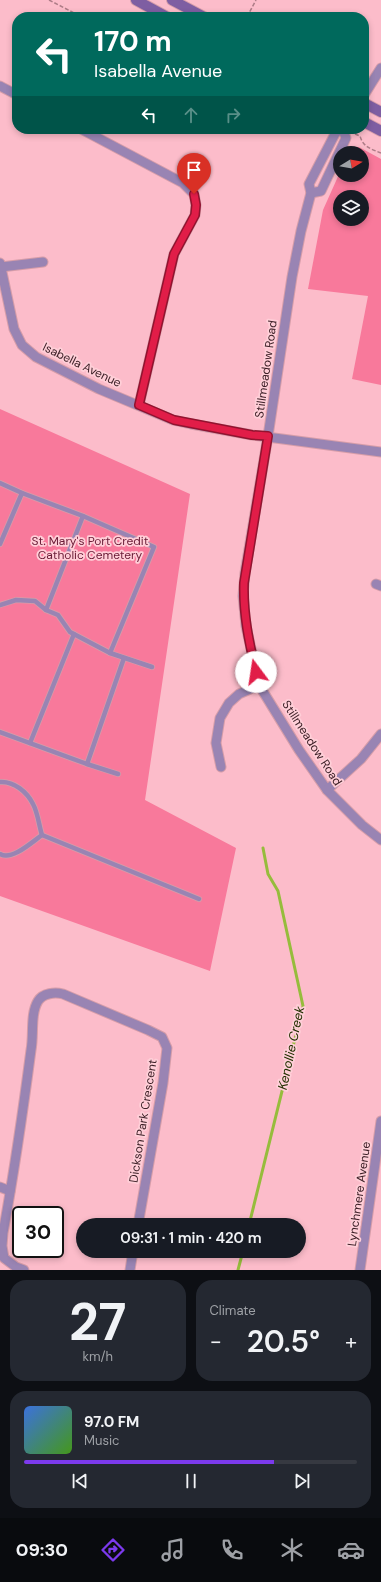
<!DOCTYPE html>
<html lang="en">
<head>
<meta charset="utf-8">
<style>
	:root { --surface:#171b24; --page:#242831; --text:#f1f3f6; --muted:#9ea1a6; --line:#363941; --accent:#7c3aed }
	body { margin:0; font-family:"DM Sans",sans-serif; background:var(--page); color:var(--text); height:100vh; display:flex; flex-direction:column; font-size:15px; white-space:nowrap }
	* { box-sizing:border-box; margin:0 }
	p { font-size:13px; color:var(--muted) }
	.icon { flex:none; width:22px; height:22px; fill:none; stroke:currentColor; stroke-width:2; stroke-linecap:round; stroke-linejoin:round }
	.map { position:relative; height:1270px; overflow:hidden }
	.side { display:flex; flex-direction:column; gap:10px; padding:10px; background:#0d0f14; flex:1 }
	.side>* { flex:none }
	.top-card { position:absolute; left:12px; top:12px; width:357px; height:122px; border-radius:16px; box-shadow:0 2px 6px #0003; background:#00695c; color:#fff; overflow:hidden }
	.needle { width:26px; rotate:79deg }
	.controls { position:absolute; left:333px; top:146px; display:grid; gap:8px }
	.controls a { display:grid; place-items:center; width:36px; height:36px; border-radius:50%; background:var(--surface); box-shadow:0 2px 6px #0003; font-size:20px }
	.speed { position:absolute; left:12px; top:1206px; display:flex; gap:8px; font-size:20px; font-weight:700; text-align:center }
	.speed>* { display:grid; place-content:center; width:52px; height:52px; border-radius:50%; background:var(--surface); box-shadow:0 2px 6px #0003; line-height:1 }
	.speed .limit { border:2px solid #111; border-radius:6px; background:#fff; color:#111 }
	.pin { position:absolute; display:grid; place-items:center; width:34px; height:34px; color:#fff; margin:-41px -17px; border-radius:50% 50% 50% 0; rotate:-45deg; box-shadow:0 0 4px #0007 }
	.pin .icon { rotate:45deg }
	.me { position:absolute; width:44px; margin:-22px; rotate:346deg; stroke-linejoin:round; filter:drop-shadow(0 0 3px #0008) }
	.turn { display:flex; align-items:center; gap:14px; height:84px; padding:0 16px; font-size:18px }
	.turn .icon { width:52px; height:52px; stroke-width:2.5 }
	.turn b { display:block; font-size:28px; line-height:34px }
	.lanes { display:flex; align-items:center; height:38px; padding:0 16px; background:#0003; justify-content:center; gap:20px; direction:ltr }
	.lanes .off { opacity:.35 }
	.big { font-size:30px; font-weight:600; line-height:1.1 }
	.side .card { flex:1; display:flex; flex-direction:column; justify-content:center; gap:6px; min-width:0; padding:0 14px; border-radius:16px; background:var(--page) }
	.side .dial { align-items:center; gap:0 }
	.dial b { font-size:52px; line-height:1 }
	.song { display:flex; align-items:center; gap:12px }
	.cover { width:48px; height:48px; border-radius:6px; background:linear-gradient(135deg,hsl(220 70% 55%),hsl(100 70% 35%)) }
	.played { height:4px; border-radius:2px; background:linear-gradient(90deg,var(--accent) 75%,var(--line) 75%) }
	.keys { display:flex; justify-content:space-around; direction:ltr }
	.heat { display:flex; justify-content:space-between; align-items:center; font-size:22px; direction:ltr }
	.side .tiles { flex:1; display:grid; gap:10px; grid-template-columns:1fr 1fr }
	.card:last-child { grid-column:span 2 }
	.trip { position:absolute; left:76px; top:1218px; width:230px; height:40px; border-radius:20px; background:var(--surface); box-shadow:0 2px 6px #0003; font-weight:600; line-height:40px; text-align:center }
	.tabs { display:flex; height:64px; justify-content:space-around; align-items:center; background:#090b0e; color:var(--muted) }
	.tabs .icon { width:28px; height:28px }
	.tabs .active { color:var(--accent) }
	.tabs b { font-size:18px; color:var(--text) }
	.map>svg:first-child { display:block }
	.green { fill:#f8799b; fill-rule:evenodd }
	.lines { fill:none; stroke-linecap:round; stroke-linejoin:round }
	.stream { stroke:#96bc3c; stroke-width:3 }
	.service-casing { stroke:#d69da9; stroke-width:6 }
	.minor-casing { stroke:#d69da9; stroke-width:11 }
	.secondary-casing { stroke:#d69da9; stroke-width:12 }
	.path { stroke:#ad7c87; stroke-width:1.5; stroke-dasharray:4 2; stroke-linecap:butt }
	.service { stroke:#9984b3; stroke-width:4.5 }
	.minor { stroke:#9984b3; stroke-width:9 }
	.secondary { stroke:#7e5ea2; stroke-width:10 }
	.route-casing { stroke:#92132f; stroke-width:10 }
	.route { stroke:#e11d48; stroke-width:7 }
	.labels { text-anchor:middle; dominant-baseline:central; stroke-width:3.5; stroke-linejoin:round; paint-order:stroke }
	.street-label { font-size:12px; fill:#3d2027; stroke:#ffcfd8 }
	.park-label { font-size:12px; fill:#6a1b36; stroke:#ffcfd8 }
	.water-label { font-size:13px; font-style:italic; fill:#223000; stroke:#ffcfd8 }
</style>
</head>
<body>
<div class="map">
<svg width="381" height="1270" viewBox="0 0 381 1270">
	<rect width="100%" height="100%" fill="#fcbcca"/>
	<g class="green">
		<path d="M 359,147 L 381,159 L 381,385 L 352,379 L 368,296 L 308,289 L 323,210 L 340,172 L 340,175 L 362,175 L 362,153 L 348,153 L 349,150 ZM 340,197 L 362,197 L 362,219 L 340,219 Z"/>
		<path d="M 0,409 L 190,494 L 145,800 L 236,848 L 210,971 L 0,896 Z"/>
	</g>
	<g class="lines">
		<g class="stream">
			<path d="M 249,1225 L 303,1006 L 278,891 L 268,874 L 263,848"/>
			<path d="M 238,1270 L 243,1251"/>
		</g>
		<g class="service-casing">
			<g id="service">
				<path d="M 0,483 L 22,493 L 83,516 L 154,547 L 110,653"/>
				<path d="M 0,544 L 22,493"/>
				<path d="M 0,605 L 16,600 L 35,601 L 46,610 L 58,615 L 70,632 L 110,653 L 152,667"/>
				<path d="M 46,610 L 83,516"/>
				<path d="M 0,732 L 87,764 L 118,774"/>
				<path d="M 30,743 L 74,634"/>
				<path d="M 87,764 L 124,658"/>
				<path d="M 0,782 C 14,781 27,792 33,804 C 38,813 39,826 42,835 L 199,899"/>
				<path d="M 0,854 C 12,861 32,842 42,835"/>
			</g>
		</g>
		<g class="minor-casing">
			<g id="minor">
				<path d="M 0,86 L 17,95"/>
				<path d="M 364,95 L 381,68"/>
				<path d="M 81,129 L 183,183 L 194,194 L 196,205 L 195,215 L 174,254 L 139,405"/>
				<path d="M 344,129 L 336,132 L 309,184 L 311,193 L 301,231 L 292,277 L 268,436 L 245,573 L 243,596 L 246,626 L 259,685 L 299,750 L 327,790 L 362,825 L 381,840"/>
				<path d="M 311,193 L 321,191 L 346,138 L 343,130"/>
				<path d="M 0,263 L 14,329 L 22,345 L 36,357 L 99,389 L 173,420 L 191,424 L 252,435 L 381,452"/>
				<path d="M 1,267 L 43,262"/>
				<path d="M 376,584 L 381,586"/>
				<path d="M 221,767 L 216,743 L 220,718 L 229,703 L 239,694 L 259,685"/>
				<path d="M 327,790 L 361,759 L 381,734"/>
				<path d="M 0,1187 L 10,1191"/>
				<path d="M 24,1270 L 16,1267 L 4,1258 L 2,1246 L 3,1233 C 14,1173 23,1111 31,1050 C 34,1035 30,1014 38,1001 C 43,993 55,992 63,994 L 148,1030 L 162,1037 L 167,1048 L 163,1083 L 138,1225"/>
				<path d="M 130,1270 L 133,1251"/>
				<path d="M 360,1270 L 381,1121"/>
			</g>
		</g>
		<g class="secondary-casing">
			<g id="secondary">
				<path d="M 136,0 L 167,17"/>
				<path d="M 172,0 L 204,17"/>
				<path d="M 364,103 L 381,112"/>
				<path d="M 364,122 L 381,131"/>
			</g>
		</g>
		<g class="path">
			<path d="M 49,0 L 82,17"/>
			<path d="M 247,17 L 256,0"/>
			<path d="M 355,134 L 360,136 C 363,147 371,149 381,153"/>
		</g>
		<use href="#service" class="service"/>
		<use href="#minor" class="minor"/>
		<use href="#secondary" class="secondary"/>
	</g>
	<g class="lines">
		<g class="route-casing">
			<path id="route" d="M 194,194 L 196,205 L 195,215 L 174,254 L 139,405 L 174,420 L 252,435 L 268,436 L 244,583 C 243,614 249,642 256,672"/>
		</g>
		<use href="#route" class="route"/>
	</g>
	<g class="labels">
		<g class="street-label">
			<text transform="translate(82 365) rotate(26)">Isabella Avenue</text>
			<text transform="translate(266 369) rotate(-82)">Stillmeadow Road</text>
			<text transform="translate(312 743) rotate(57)">Stillmeadow Road</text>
			<text transform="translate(143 1121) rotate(-81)">Dickson Park Crescent</text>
			<text transform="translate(359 1194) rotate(-82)">Lynchmere Avenue</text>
		</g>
		<g class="park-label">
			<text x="90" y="541">St. Mary's Port Credit<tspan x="90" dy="14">Catholic Cemetery</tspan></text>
		</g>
		<g class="water-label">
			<text transform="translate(291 1048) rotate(-78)">Kenollie Creek</text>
		</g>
	</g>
</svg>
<div class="controls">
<a><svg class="needle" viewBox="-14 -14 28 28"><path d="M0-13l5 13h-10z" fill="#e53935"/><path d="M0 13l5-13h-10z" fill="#9ea1a6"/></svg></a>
<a><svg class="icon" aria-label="layers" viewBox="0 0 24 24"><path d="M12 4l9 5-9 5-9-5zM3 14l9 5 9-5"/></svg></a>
</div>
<div class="speed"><div class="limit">30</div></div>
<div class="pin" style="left:194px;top:194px;background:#d93025"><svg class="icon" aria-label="arrive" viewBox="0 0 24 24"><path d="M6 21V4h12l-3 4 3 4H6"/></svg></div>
<svg class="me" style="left:256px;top:672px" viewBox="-20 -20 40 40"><circle r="19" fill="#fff"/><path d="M0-13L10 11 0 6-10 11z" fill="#e11d48"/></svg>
<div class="trip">09:31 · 1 min · 420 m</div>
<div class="top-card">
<div class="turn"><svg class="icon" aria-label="left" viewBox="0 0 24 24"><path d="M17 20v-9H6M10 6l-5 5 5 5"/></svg><div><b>170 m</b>Isabella Avenue</div></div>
<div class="lanes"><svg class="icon" aria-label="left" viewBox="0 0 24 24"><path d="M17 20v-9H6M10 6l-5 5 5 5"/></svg><svg class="icon off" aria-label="ahead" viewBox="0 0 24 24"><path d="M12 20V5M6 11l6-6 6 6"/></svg><svg class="icon off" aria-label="right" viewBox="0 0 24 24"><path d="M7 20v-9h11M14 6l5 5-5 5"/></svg></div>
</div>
</div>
<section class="side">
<div class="tiles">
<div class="card dial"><b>27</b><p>km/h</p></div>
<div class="card"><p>Climate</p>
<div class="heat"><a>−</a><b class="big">20.5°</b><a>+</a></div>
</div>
<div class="card">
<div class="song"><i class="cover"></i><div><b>97.0 FM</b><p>Music</p></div></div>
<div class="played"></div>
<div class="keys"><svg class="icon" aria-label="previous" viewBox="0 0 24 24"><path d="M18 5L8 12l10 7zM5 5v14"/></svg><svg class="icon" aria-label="pause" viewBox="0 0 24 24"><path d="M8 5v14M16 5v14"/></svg><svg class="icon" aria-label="next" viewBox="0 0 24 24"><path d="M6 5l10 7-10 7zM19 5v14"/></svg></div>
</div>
</div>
</section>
<nav class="tabs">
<b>09:30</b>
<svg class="icon active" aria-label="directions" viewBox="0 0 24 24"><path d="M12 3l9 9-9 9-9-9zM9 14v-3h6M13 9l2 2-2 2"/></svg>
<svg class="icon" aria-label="music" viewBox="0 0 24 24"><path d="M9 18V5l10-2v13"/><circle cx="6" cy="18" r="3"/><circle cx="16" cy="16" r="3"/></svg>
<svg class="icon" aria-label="phone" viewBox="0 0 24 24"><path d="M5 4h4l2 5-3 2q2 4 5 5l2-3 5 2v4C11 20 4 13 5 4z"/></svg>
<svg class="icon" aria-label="climate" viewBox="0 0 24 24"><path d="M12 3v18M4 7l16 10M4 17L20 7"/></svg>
<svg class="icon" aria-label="car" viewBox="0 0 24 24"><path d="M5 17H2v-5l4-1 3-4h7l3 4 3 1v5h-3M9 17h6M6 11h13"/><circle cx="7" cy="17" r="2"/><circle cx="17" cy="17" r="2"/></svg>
</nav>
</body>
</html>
